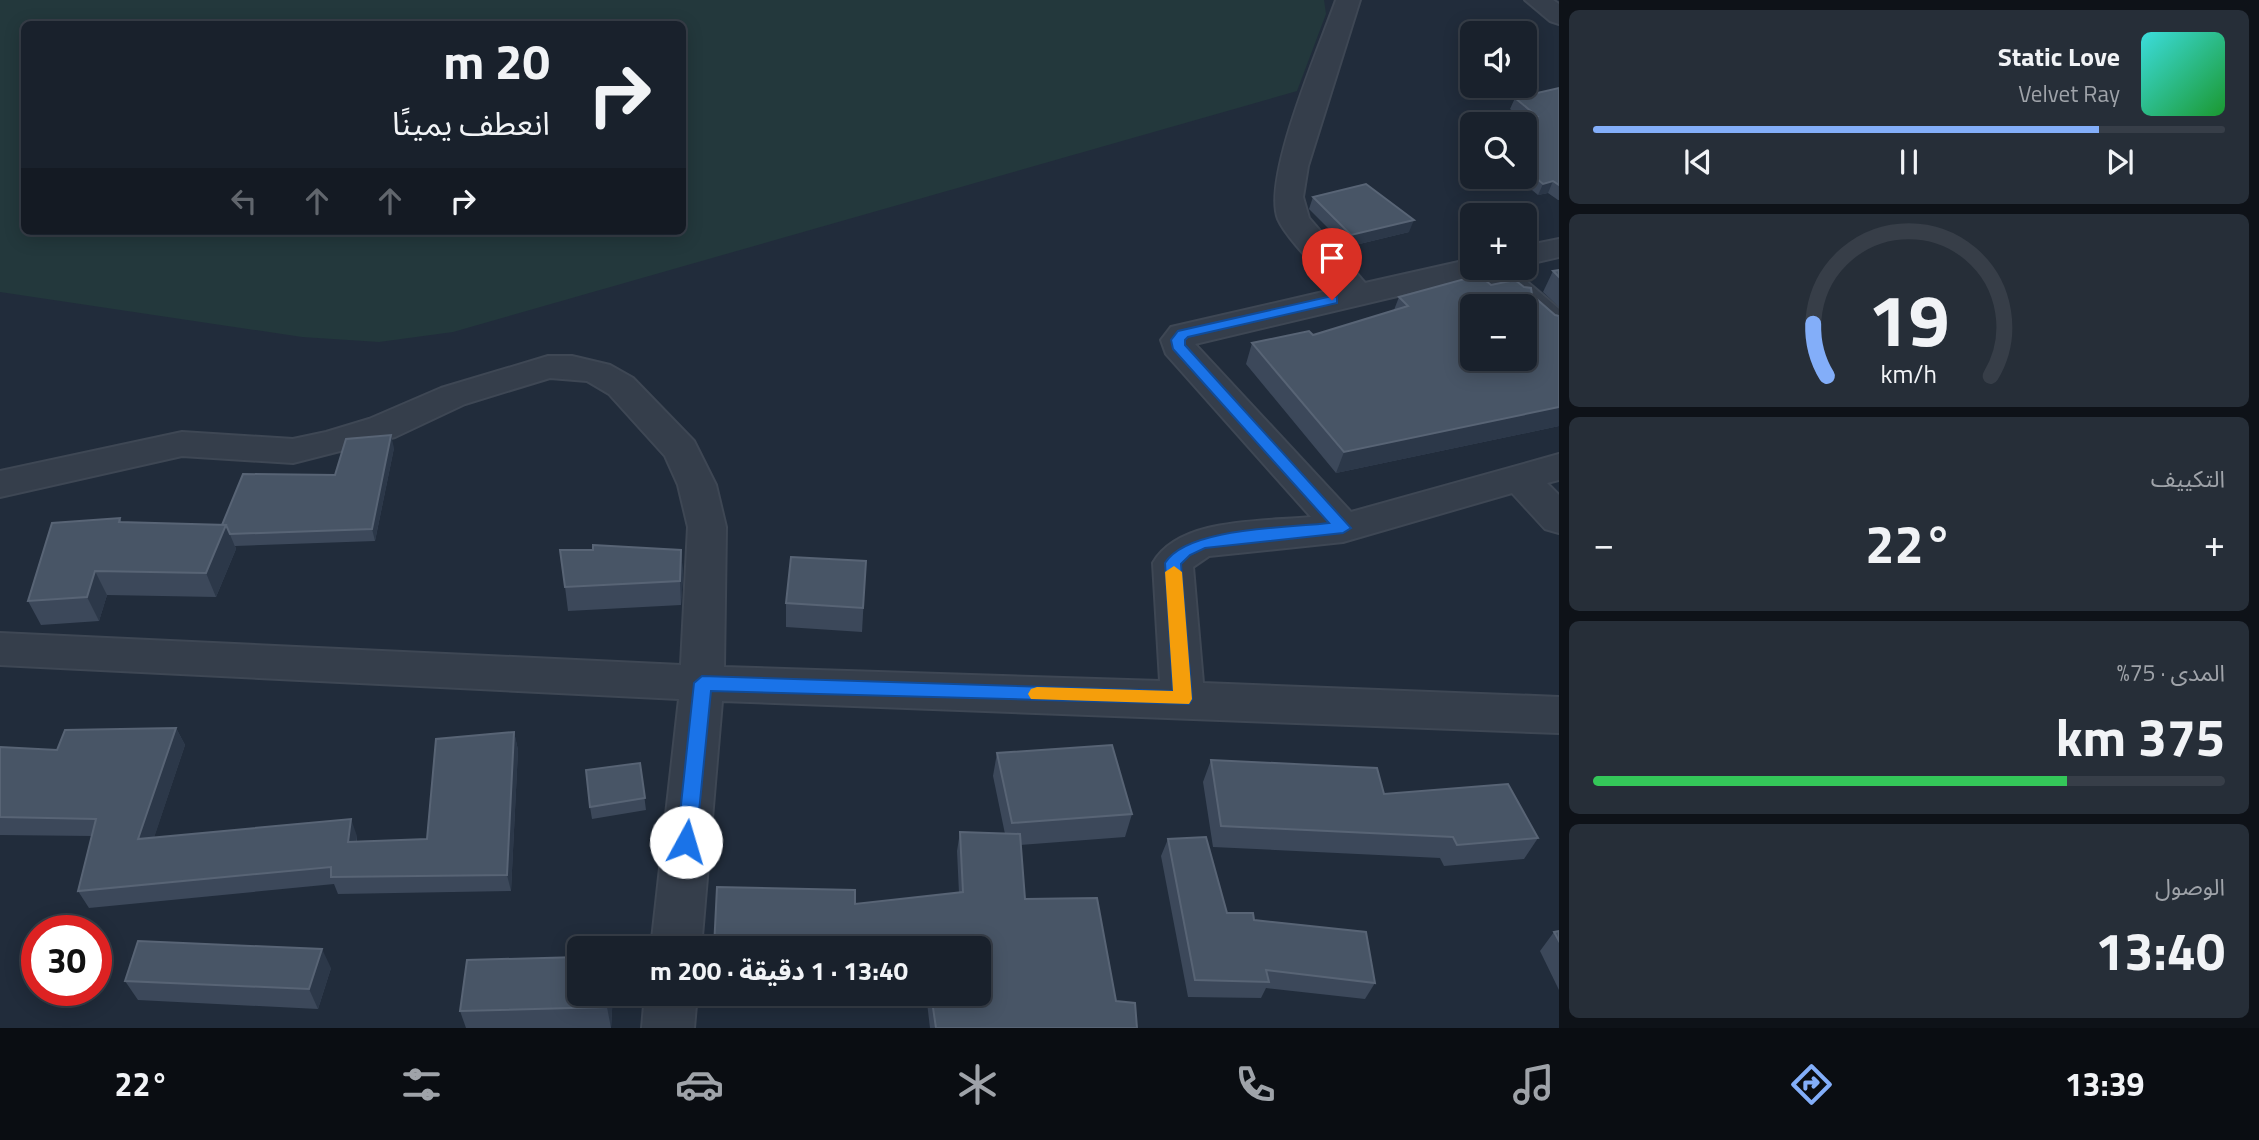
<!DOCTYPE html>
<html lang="ar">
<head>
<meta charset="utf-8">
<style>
	:root { --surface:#19212c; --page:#262e38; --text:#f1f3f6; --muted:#9fa3a9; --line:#373e48; --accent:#83aef9 }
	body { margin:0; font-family:"Titillium Web","Noto Sans Arabic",sans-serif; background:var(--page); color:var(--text); direction:rtl; height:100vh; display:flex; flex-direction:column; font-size:26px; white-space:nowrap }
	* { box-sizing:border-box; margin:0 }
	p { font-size:23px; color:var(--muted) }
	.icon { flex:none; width:38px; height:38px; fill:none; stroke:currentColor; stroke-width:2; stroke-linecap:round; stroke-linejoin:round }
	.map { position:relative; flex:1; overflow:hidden; direction:ltr }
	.drawer { display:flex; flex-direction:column; gap:10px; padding:10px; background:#0e1218; width:700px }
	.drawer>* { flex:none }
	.top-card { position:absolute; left:21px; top:21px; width:665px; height:214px; border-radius:10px; box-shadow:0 4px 18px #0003,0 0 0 2px var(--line); direction:rtl; background:#19212c; color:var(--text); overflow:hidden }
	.controls { position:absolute; left:1460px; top:21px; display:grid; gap:14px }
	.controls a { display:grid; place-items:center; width:77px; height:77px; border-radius:10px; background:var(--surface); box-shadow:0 4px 18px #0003,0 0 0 2px var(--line); font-size:35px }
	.speed { position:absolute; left:21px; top:915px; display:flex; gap:14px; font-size:35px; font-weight:700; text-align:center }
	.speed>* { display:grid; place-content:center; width:91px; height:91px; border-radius:50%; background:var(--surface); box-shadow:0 4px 18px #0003,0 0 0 2px var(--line); line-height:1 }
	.speed .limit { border:10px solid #d22; background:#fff; color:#111 }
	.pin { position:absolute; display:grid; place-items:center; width:60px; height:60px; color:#fff; margin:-72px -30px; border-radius:50% 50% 50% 0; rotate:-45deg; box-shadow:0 0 7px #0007 }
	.pin .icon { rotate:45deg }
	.me { position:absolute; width:77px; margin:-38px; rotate:6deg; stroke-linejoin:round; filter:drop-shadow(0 0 5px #0008) }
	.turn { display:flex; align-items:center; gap:24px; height:147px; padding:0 21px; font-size:32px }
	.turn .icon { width:91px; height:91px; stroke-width:2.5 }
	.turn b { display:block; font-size:49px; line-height:60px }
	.lanes { display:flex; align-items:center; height:66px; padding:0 21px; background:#0003; justify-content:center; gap:35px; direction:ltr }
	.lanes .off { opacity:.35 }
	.big { font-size:52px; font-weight:700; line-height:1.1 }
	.drawer .card { flex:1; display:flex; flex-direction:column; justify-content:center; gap:10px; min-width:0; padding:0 24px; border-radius:10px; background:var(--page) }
	.drawer .dial { align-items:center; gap:0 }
	.dial svg { height:182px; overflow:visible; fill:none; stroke:var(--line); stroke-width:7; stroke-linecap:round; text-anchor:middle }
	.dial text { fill:var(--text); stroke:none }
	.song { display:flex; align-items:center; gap:21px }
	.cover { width:84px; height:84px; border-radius:10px; background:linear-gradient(135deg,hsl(180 70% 55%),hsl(130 70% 35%)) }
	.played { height:7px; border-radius:4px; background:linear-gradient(90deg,var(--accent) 80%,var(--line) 80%) }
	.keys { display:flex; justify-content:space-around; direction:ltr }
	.heat { display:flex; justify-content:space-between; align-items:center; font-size:38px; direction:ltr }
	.charge { height:10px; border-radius:5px; background:linear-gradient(90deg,#34c759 75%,var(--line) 0) }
	.trip { position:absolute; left:567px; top:936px; width:424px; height:70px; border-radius:10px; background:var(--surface); box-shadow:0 4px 18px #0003,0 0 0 2px var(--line); font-weight:700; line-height:70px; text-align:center; direction:rtl }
	.tab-bar { display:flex; height:112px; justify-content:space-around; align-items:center; background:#0a0d12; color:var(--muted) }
	.tab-bar .icon { width:49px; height:49px }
	.tab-bar .active { color:var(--accent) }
	.tab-bar b { font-size:32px; color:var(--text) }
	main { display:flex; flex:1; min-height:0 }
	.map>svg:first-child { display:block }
	.green { fill:#23383c; fill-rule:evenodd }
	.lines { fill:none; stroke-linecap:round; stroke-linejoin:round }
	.street-casing { stroke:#3e4754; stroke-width:4 }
	.street { fill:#353e4b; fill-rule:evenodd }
	.wall { fill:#3c485a }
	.shaded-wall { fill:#2c3849 }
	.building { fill:#485566; stroke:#586475; stroke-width:2; fill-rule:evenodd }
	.route { fill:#1a73e8; stroke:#114b97; stroke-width:2 }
	.slow { fill:#f59e0b }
</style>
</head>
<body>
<main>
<section class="drawer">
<div class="card">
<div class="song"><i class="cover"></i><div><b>Static Love</b><p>Velvet Ray</p></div></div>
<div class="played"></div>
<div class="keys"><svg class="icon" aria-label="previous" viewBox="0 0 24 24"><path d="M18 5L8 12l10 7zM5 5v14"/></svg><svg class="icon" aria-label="pause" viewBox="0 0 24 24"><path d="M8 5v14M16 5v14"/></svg><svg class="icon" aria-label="next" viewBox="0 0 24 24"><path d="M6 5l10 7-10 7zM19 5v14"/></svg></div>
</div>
<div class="card dial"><svg viewBox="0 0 100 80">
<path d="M14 69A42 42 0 1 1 86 69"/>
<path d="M14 69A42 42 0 0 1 8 46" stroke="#83aef9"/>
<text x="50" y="56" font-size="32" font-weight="700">19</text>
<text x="50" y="72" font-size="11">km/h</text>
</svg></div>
<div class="card"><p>التكييف</p>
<div class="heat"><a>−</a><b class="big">22°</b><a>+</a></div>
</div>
<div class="card"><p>المدى · 75%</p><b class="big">375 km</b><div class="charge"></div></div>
<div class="card"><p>الوصول</p><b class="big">13:40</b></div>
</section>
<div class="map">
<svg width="1559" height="1028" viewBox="0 0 1559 1028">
	<rect width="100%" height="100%" fill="#212c3b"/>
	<path class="green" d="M 0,0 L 1324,0 L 1326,14 L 1297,91 L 453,332 L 379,342 L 302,337 L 0,292 ZM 24,24 L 682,24 L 682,231 L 24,231 Z"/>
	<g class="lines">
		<g class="street-casing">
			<g id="street">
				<path d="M 1336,0 L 1360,0 L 1308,166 L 1303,197 L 1309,218 L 1365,283 L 1472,259 L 1472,268 L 1511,268 L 1559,309 L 1559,337 L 1547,334 L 1524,314 L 1524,306 L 1516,306 L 1482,276 L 1195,344 L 1351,512 L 1559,454 L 1559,480 L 1547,483 L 1559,495 L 1559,533 L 1545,529 L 1512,493 L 1343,542 L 1209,556 L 1193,567 L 1203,683 L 1559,697 L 1559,733 L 722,701 L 701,948 L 651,948 L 679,699 L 0,665 L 0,633 L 681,665 L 688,527 L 678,485 L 665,456 L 609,394 L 587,381 L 550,378 L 465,404 L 395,437 L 293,463 L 182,456 L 0,497 L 0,471 L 182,432 L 293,439 L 326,432 L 369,419 L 441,388 L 548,356 L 572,356 L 610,365 L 633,378 L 694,441 L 716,485 L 726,527 L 724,667 L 1160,681 L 1153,563 C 1179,517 1264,522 1311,517 L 1166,354 L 1161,340 L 1171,327 L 1336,289 C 1321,272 1286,238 1278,219 C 1262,178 1320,46 1336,0 Z"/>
				<path d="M 1525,0 L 1553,0 L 1559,4 L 1559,24 L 1550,21 Z"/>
				<path d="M 1559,239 L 1559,257 L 1524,265 L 1524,246 Z"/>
				<path d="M 645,994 L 697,994 L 694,1028 L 642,1028 Z"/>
			</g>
		</g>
		<use href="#street" class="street"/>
	</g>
	<g class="wall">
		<path d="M 1559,88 L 1559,200 L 1558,200 L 1548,193 L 1538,195 L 1516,177 L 1524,177 L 1524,124 L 1521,118 L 1510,109 L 1515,98 Z"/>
		<path d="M 1313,197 L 1409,232 L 1347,247 L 1309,209 Z"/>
		<path d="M 1559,270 L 1559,307 L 1543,292 L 1553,271 Z"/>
		<path d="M 1491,285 L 1532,295 L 1555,315 L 1559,316 L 1559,426 L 1336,473 L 1246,364 L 1252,343 L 1313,335 L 1394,310 L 1399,297 Z"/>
		<path d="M 394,448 L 375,541 L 235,546 L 236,549 L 216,597 L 107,595 L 99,621 L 41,625 L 28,601 L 120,518 L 122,523 L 222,525 L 335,475 Z"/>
		<path d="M 593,550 L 681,550 L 683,575 L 681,605 L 568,611 L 565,587 Z"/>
		<path d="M 866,561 L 862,632 L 786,627 L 786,603 Z"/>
		<path d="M 176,728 L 185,745 L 154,837 L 357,836 L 357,841 L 427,839 L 514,732 L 518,750 L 511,891 L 338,894 L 334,884 L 89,908 L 78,891 L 92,836 L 0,835 L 0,747 L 57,750 Z"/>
		<path d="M 997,753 L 1132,814 L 1125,837 L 1020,845 L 1025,899 L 1116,1001 L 1137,1028 L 930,1028 L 926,994 L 978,994 L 855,904 L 959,893 L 957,851 L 960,832 L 1005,834 L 993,776 Z"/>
		<path d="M 1211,760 L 1384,794 L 1538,838 L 1524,859 L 1444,866 L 1440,858 L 1213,847 L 1203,782 Z"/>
		<path d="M 640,763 L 646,810 L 592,819 L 590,807 Z"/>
		<path d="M 1168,839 L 1227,913 L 1254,920 L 1375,983 L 1365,999 L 1266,988 L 1261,998 L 1188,997 L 1161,856 Z"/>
		<path d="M 1559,931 L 1559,990 L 1540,951 L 1554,932 Z"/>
		<path d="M 331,968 L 318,1009 L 138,1000 L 125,981 Z"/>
		<path d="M 613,994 L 611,1028 L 466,1028 L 460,1011 Z"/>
	</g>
	<g class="shaded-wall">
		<path d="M 1553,181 L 1548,193 L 1538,195 L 1543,184 Z"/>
		<path d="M 1414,220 L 1409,232 L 1347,247 L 1351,235 Z"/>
		<path d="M 1559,407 L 1559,426 L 1336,473 L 1344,452 Z"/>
		<path d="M 391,435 L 394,448 L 375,541 L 372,529 Z"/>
		<path d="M 226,525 L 236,549 L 216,597 L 206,573 Z"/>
		<path d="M 681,550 L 683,575 L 681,605 L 680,581 Z"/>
		<path d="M 95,571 L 107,595 L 99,621 L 87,597 Z"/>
		<path d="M 176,728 L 185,745 L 148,856 L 138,839 Z"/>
		<path d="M 514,732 L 518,750 L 511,891 L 507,875 Z"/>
		<path d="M 351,819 L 357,836 L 354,859 L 348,842 Z"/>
		<path d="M 322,949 L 331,968 L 318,1009 L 309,989 Z"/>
		<path d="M 608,994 L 613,994 L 611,1028 L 607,1007 Z"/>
	</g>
	<g class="building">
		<path d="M 1559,88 L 1559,185 L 1553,181 L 1543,184 L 1524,168 L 1524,124 L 1487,124 L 1537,116 L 1515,98 Z"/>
		<path d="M 1366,184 L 1414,220 L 1351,235 L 1313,197 Z"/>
		<path d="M 1559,270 L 1559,277 L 1553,271 Z"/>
		<path d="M 1479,275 L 1491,285 L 1515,280 L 1524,287 L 1531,288 L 1532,295 L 1555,315 L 1559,316 L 1559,407 L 1344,452 L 1252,343 L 1309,331 L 1313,335 L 1408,306 L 1399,297 ZM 1472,306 L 1524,306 L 1524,359 L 1472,359 Z"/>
		<path d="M 391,435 L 372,529 L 230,534 L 226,525 L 222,525 L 243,474 L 335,475 L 346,439 Z"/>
		<path d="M 120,518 L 119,522 L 226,525 L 206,573 L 95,571 L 87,597 L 28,601 L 52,523 Z"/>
		<path d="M 593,545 L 681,550 L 680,581 L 565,587 L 560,550 L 593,550 Z"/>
		<path d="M 791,557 L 866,561 L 863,608 L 786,603 Z"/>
		<path d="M 176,728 L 138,839 L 351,819 L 348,842 L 427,839 L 436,739 L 514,732 L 507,875 L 331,877 L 331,867 L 78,891 L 96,819 L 0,817 L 0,747 L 57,750 L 65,730 Z"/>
		<path d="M 1112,745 L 1132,814 L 1012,823 L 997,753 Z"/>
		<path d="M 1211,760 L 1377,768 L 1384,794 L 1508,784 L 1538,838 L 1457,845 L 1453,837 L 1221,826 Z"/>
		<path d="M 640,763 L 645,798 L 590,807 L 586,770 Z"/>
		<path d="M 960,832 L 1020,834 L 1025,899 L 1097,898 L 1116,1001 L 1135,1003 L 1137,1028 L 936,1028 L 931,994 L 978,994 L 978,948 L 714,948 L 717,887 L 855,890 L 855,904 L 963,892 Z"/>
		<path d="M 1206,837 L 1227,913 L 1253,913 L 1254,920 L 1366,932 L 1375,983 L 1266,970 L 1269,982 L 1195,980 L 1168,839 Z"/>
		<path d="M 1559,931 L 1559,941 L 1554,932 Z"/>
		<path d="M 138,941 L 322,949 L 309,989 L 125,981 Z"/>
		<path d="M 579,957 L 579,994 L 608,994 L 607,1007 L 460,1011 L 467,960 Z"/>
	</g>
	<path class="route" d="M 1332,296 L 1337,297 L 1337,303 L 1188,337 L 1185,340 L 1185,345 L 1351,528 L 1343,533 L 1205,548 L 1190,555 L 1181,564 L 1192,699 L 1189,704 L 711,691 L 696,842 L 693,848 L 686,851 L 679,848 L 677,842 L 694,683 L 702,676 L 1173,691 L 1165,563 C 1187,527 1288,528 1329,523 L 1173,349 L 1171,340 L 1178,331 Z"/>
	<path class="slow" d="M 1174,566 L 1182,572 L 1192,699 L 1189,704 L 1031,699 L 1028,694 L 1031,689 L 1037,687 L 1173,691 L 1165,572 Z"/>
</svg>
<div class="controls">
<a><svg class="icon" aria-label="sound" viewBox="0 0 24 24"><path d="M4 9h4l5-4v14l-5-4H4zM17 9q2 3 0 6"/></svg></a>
<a><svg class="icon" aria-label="search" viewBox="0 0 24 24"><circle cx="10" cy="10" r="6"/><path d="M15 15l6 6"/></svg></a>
<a>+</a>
<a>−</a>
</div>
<div class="speed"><div class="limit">30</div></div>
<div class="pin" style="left:1332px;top:300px;background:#d93025"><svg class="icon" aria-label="arrive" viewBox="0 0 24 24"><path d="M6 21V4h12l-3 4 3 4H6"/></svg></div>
<svg class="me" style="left:686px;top:842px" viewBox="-20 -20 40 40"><circle r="19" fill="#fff"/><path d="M0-13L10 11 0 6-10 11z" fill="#1a73e8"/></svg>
<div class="trip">13:40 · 1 دقيقة · 200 m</div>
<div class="top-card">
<div class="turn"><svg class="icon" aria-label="right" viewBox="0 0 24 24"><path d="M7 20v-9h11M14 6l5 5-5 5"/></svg><div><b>20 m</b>انعطف يمينًا</div></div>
<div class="lanes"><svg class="icon off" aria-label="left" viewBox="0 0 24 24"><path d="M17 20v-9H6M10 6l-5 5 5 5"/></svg><svg class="icon off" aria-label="ahead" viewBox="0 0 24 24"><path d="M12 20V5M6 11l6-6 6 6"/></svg><svg class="icon off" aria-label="ahead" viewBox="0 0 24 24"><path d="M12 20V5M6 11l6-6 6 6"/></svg><svg class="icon" aria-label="right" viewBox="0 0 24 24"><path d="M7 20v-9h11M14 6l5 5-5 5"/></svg></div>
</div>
</div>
</main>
<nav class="tab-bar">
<b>13:39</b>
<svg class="icon active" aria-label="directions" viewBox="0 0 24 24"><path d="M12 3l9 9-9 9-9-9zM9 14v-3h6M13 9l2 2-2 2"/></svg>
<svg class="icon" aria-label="music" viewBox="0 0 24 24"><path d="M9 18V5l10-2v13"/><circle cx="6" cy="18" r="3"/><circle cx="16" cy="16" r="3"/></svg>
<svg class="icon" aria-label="phone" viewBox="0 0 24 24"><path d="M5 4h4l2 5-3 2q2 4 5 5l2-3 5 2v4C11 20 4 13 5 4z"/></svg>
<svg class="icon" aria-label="climate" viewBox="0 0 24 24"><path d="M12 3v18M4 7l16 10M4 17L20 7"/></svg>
<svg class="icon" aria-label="car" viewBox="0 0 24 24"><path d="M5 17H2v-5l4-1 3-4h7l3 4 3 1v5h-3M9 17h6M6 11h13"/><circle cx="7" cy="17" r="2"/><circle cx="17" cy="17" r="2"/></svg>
<svg class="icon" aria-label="filters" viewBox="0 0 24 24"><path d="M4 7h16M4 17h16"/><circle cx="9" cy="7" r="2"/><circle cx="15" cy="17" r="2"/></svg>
<b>22°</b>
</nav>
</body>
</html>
